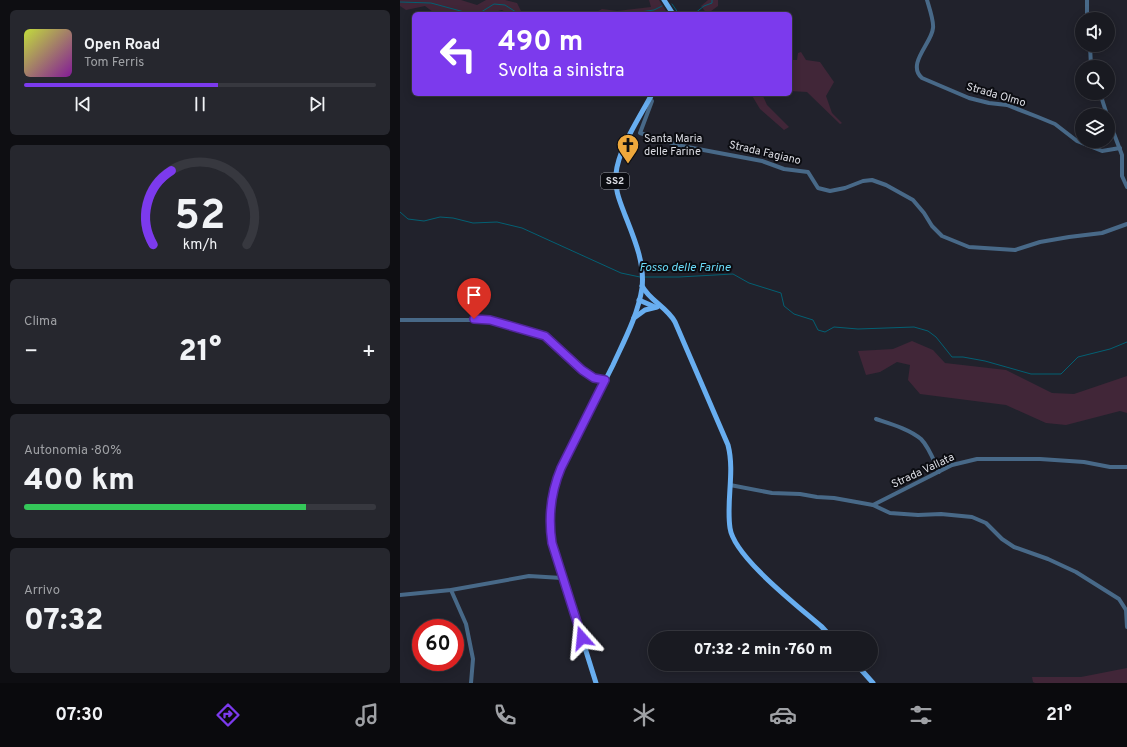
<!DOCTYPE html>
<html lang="it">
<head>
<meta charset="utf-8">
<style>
	:root { --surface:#191a21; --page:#26272e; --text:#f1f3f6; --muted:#9fa1a5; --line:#37383f; --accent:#7c3aed }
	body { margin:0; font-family:Overpass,sans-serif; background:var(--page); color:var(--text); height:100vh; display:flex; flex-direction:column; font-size:15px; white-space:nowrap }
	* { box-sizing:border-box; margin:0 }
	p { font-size:13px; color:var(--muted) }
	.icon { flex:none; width:22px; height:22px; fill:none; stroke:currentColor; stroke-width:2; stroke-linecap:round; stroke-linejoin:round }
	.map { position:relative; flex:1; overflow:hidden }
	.details { display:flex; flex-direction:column; gap:10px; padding:10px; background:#0e0e12; width:400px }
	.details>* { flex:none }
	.hud { position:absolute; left:12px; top:12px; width:380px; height:84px; border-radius:6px; box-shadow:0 2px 10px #0003,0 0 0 1px var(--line); background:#7c3aed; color:#fff; overflow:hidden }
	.fabs { position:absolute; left:675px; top:12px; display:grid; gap:8px }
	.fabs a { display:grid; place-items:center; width:40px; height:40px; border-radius:50%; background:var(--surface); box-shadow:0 2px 10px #0003,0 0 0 1px var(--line); font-size:20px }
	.speed { position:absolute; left:12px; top:619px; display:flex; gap:8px; font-size:20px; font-weight:700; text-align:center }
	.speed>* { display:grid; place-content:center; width:52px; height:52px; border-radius:50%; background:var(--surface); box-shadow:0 2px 10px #0003,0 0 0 1px var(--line); line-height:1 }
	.speed .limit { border:6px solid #d22; background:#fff; color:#111 }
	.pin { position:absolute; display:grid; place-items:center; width:34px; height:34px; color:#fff; margin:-41px -17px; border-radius:50% 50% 50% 0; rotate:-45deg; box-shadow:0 0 4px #0007 }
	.pin .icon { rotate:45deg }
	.me { position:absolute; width:44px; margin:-22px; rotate:342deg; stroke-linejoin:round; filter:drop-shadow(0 0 3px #0008) }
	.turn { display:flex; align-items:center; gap:14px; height:84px; padding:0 20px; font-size:18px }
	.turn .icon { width:52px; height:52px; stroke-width:2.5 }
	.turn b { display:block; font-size:28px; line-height:34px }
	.big { font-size:30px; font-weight:800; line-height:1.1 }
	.details .tile { flex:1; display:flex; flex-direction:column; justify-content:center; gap:6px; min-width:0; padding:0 14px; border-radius:6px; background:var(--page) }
	.details .dial { align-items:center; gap:0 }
	.dial svg { height:104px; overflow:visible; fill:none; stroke:var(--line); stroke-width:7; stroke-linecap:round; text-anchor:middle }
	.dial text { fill:var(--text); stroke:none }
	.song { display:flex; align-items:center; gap:12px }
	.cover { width:48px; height:48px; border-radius:6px; background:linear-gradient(135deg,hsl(70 70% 55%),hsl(290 70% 35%)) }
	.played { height:4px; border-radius:2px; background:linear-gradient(90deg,var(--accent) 55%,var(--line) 55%) }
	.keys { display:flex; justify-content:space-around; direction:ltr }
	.heat { display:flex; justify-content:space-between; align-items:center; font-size:22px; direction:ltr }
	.charge { height:6px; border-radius:3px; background:linear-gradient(90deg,#34c759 80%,var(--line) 0) }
	.trip { position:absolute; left:248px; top:631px; width:230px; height:40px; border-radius:20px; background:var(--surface); box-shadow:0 2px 10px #0003,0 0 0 1px var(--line); font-weight:800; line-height:40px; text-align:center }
	.tabs { display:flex; height:64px; justify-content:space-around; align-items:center; background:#0a0a0d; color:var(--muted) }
	.tabs .icon { width:28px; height:28px }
	.tabs .current { color:var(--accent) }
	.tabs b { font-size:18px; color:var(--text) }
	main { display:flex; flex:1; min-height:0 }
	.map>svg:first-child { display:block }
	.green { fill:#412638 }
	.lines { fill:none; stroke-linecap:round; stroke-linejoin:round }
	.stream { stroke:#036073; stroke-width:1 }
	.minor { stroke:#486988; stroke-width:4 }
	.major { stroke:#68aef0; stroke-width:5 }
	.route-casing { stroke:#51269a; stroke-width:10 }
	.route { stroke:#7c3aed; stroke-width:7 }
	.labels { text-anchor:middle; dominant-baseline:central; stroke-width:4; stroke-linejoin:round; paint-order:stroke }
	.shield { fill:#0b0c11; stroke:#9d9ea5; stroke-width:1 }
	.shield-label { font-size:10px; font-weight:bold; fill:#dcdde4 }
	.street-label { font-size:11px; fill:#dcdde4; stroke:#0b0c11 }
	.poi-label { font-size:11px; fill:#dcdde4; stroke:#0b0c11; text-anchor:start }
	.water-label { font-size:12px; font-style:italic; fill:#6adbf8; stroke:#0b0c11 }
</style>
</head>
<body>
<main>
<section class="details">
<div class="tile">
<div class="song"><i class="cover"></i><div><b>Open Road</b><p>Tom Ferris</p></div></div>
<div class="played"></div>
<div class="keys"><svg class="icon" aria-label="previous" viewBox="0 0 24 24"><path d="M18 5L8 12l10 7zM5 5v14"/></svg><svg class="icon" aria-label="pause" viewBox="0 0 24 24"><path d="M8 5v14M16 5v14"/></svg><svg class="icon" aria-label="next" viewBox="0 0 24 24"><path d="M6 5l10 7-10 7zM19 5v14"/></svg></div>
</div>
<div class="tile dial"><svg viewBox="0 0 100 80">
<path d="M14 69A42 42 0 1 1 86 69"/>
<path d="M14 69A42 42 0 0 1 28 12" stroke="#7c3aed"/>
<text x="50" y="56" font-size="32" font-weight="700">52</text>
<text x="50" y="72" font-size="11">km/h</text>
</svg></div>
<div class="tile"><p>Clima</p>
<div class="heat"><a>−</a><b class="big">21°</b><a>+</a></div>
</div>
<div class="tile"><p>Autonomia · 80%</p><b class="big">400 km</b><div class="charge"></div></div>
<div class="tile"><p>Arrivo</p><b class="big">07:32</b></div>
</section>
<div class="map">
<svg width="727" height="683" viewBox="0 0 727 683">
	<rect width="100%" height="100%" fill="#21222c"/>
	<g class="green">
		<path d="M 0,0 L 61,0 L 77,5 L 86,0 L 105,0 L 117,3 L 121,11 L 131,14 L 108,14 L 102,10 L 87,14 L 56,14 L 33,12 L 25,6 L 6,10 L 0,6 Z"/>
		<path d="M 249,0 L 259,0 L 268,14 L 154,14 C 170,11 190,17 202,9 L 217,11 L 251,7 Z"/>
		<path d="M 308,0 L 318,0 L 318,6 L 307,14 L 301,6 Z"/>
		<path d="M 401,52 L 406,60 L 420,62 L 434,82 L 426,96 L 432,113 L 442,123 L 440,124 L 407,92 L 390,91 L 390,60 L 397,60 L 398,53 Z"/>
		<path d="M 351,94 L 365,94 L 363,96 L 367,105 L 389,127 L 384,130 L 360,109 Z"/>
		<path d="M 512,341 L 533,350 L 545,363 L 606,370 L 652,393 L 674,394 L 727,376 L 727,413 L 720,411 L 666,425 L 646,423 L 606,405 L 520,394 L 508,380 L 510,365 L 497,362 L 480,372 L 466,375 L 458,351 L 493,349 Z"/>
		<path d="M 727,668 L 727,683 L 635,683 L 633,682 L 632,677 L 681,677 Z"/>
	</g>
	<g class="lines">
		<g class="stream">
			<path d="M 0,2 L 31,3 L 68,13 L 78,14 L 94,4 L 105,5 L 119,14"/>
			<path d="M 272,4 L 279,14"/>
			<path d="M 227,14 L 254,10 L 262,6"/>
			<path d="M 294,14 L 304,6 L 312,3 L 312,0"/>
			<path d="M 0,212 L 8,219 L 24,221 L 40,217 L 53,218 L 73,223 L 97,222 L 122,228 L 221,273 L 240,277"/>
			<path d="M 245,277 L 279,277 L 333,274 L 349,283 L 381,293 L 384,306 L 394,314 L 413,320 L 418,330 L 425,332 L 434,327 L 458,329 L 514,327 L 528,331 L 536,337 L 552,357 L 563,357 L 585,361 L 631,374 L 661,374 L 678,357 L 710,349 L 727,342"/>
		</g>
		<g class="minor">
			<path d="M 527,0 C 529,7 534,21 533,28 C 532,43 506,64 522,78 L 569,98 L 589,103 L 607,105 L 638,117 L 655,124 L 677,141 L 702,151 L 720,148"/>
			<path d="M 687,19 L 687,0"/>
			<path d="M 690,45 L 691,67"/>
			<path d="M 700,93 L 707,115"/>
			<path d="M 250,98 L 252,101 L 240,133 L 282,146 L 362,161 L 384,169 L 408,172 L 418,188 L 430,191 L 445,188 L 463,181 L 472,180 L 486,185 L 513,200 L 524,213 L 532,226 L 542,236 L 569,247 L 615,250 L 640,242 L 669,237 L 702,233 L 727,224"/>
			<path d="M 708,118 L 722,155 L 722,176 L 727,187"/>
			<path d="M 0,320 L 85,320 L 139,334 L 149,340 L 165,357 L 181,370 L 194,378 L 205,380"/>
			<path d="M 476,419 C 491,424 509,429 521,439 C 529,447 534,461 539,472"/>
			<path d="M 330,485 L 372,493 L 400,494 L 417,497 L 434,498 L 473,505 L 552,465 L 577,459 L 640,459 L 684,462 L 710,467 L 727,467"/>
			<path d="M 473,505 L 490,513 L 518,515 L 541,514 L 572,517 L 586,523 L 602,539 L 614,547 L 648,559 L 676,572 L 719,599 L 726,610 L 727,627"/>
			<path d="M 51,590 L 66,624 L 73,659 L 71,683"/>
			<path d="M 0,595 L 51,590 L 129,576 L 162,578"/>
		</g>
		<g class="major">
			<path d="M 264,0 L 273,14"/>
			<path d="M 242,286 C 250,301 267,307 275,322 L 328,445 C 335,472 326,501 330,528 C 334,557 398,606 422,627 L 432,638"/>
			<path d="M 239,300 L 255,307"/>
			<path d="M 234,318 L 245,310 L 257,307"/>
			<path d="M 456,664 L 473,683"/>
			<path d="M 196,683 L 152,543 L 150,530 L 152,495 L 161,468 C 178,433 196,399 213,365 C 224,341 238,315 242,288 C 245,263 234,238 225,215 C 220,202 214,188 216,174 C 218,149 240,117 252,94"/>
		</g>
	</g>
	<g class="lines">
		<g class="route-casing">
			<path id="route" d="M 74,319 L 90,320 L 145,336 L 182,370 L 194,378 L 205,380 L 161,468 C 151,492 148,517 152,543 L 182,638"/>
		</g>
		<use href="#route" class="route"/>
	</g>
	<defs>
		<g id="church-pin" transform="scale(1.15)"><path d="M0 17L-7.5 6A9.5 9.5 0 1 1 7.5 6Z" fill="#eea83c" stroke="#0b0c11"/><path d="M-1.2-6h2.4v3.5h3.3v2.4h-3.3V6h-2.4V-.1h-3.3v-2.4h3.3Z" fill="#111"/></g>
	</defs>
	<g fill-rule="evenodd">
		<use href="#church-pin" x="228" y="145"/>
	</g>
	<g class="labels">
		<rect class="shield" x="201" y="173" width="28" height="16" rx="3"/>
		<g class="shield-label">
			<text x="215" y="181">SS2</text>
		</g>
		<g class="street-label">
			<text transform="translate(596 95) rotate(16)">Strada Olmo</text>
			<text transform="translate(365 153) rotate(13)">Strada Fagiano</text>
			<text transform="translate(523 471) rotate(-25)">Strada Vallata</text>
		</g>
		<g class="poi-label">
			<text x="244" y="139">Santa Maria<tspan x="244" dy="13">delle Farine</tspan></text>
		</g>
		<g class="water-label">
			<text x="285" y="268">Fosso delle Farine</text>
		</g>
	</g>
</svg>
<div class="fabs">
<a><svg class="icon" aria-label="sound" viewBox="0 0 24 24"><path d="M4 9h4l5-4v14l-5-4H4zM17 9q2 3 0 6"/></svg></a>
<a><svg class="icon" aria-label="search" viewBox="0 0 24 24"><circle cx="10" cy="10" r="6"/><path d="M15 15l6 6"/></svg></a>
<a><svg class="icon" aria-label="layers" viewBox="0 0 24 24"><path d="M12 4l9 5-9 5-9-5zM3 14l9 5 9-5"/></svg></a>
</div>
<div class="speed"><div class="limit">60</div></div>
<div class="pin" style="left:74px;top:319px;background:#d93025"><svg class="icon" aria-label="arrive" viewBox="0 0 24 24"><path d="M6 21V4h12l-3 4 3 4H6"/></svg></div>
<svg class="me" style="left:182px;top:638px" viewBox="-20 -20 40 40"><path d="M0-17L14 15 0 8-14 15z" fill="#7c3aed" stroke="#fff" stroke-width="4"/></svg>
<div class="trip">07:32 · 2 min · 760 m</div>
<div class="hud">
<div class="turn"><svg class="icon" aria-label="left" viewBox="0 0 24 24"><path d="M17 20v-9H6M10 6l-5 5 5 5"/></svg><div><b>490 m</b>Svolta a sinistra</div></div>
</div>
</div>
</main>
<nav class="tabs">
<b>07:30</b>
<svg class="icon current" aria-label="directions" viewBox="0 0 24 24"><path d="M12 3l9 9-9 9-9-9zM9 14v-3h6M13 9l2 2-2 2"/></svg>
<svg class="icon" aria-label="music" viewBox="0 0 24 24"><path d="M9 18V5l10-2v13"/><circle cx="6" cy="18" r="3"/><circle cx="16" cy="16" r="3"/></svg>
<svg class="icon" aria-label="phone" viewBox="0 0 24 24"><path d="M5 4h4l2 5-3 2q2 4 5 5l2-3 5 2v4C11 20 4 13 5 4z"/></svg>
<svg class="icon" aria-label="climate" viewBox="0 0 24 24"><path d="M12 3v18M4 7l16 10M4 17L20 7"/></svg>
<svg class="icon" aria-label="car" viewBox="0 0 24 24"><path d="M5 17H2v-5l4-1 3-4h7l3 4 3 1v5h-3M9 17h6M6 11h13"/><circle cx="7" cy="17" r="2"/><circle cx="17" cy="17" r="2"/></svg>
<svg class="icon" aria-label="filters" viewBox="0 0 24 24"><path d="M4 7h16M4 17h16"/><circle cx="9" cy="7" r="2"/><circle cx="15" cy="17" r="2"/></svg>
<b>21°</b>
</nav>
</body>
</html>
